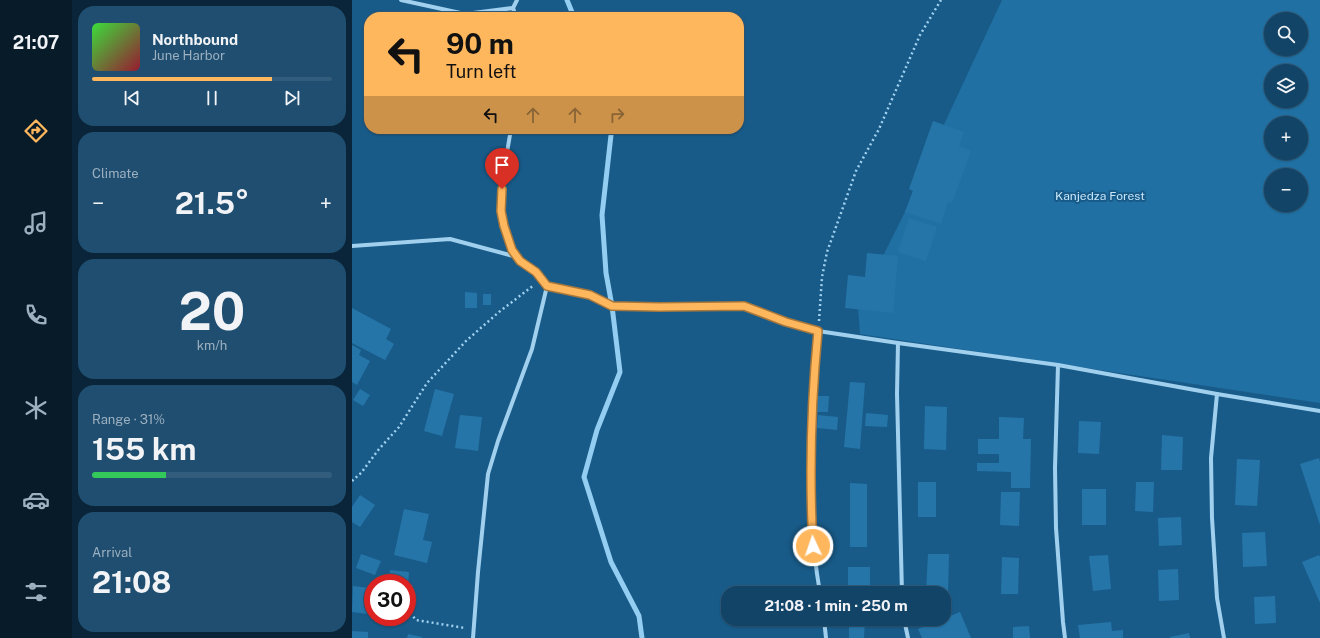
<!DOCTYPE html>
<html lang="en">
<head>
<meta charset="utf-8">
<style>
	:root { --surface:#124467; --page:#1f4e70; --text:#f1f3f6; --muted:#9cb0c0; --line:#315c7b; --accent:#ffb75d }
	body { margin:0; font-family:"Public Sans",sans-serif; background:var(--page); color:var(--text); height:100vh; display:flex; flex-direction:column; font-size:15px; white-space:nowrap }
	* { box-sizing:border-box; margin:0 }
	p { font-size:13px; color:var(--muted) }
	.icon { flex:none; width:22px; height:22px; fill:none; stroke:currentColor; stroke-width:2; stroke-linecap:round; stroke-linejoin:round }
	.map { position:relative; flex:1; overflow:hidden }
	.details { display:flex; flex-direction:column; gap:6px; padding:6px; background:#0a2539; width:280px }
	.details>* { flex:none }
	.top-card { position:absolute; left:12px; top:12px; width:380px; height:122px; border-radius:16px; box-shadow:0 1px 3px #0004,0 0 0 1px var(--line); background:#ffb75d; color:#111; overflow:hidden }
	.controls { position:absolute; left:912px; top:12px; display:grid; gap:8px }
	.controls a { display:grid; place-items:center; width:44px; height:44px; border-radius:50%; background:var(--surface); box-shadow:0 1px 3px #0004,0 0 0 1px var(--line); font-size:20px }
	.speed { position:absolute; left:12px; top:574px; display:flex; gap:8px; font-size:20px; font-weight:700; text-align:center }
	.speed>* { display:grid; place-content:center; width:52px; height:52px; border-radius:50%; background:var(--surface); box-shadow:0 1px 3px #0004,0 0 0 1px var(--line); line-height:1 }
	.speed .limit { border:6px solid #d22; background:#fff; color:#111 }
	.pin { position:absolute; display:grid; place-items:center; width:34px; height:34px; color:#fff; margin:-41px -17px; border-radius:50% 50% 50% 0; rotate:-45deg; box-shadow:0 0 4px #0007 }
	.pin .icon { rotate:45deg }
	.me { position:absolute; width:44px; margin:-22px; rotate:357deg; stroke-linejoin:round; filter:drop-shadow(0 0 3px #0008) }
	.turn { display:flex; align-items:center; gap:14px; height:84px; padding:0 16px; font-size:18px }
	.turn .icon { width:52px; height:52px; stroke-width:2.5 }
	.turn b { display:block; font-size:28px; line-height:34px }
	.lanes { display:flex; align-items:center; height:38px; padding:0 16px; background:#0003; justify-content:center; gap:20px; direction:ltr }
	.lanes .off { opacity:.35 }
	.big { font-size:30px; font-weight:700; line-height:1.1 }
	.details .tile { flex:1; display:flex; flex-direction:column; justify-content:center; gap:6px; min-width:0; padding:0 14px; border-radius:16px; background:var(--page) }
	.details .dial { align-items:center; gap:0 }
	.dial b { font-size:52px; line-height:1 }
	.song { display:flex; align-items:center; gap:12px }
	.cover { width:48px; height:48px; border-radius:6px; background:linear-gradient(135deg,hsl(120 70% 55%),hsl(350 70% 35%)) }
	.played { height:4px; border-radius:2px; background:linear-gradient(90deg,var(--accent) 75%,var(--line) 75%) }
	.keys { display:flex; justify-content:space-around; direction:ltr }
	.heat { display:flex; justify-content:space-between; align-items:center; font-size:22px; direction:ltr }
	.charge { height:6px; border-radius:3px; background:linear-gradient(90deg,#34c759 31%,var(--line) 0) }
	.trip { position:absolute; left:369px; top:586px; width:230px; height:40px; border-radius:16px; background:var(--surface); box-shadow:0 1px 3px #0004,0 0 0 1px var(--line); font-weight:700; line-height:40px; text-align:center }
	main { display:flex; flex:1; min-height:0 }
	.tabs { display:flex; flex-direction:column; width:72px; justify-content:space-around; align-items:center; background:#071b29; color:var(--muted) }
	.tabs .icon { width:28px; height:28px }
	.tabs .selected { color:var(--accent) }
	.tabs b { font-size:18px; color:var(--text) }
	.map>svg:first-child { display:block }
	.green { fill:#2070a3; fill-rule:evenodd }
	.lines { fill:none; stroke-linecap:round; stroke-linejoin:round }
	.stream { stroke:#93cdf1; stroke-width:5 }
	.building { fill:#2675a8 }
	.path { stroke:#a0d0ee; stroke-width:2.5; stroke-dasharray:2 3; stroke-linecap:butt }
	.minor { stroke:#a0d0ee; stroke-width:4 }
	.route-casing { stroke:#a6773c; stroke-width:10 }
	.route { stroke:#ffb75d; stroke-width:7 }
	.labels { text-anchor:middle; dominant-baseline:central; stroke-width:4; stroke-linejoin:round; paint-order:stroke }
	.park-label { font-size:12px; fill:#c6e6fa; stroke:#185b89 }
</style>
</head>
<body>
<main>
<nav class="tabs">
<b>21:07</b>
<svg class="icon selected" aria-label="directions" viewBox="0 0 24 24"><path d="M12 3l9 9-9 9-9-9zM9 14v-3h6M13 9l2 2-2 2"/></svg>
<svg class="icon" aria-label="music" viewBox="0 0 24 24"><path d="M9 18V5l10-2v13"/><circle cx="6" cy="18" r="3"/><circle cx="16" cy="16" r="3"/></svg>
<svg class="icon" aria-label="phone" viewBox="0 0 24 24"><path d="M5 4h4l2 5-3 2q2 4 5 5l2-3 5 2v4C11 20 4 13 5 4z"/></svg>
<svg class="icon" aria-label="climate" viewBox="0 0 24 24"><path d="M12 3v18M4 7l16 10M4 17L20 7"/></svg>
<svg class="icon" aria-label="car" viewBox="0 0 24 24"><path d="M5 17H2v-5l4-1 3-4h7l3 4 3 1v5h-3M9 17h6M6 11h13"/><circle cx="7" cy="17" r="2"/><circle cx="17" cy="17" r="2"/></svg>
<svg class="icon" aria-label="filters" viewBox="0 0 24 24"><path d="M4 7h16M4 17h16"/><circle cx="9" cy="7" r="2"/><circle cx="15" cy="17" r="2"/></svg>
</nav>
<section class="details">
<div class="tile">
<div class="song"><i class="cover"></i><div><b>Northbound</b><p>June Harbor</p></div></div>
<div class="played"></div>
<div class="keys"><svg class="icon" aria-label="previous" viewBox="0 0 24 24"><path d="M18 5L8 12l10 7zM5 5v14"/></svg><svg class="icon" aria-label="pause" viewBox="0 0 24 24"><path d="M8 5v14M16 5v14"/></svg><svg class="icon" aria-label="next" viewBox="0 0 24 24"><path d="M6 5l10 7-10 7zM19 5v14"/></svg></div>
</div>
<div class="tile"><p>Climate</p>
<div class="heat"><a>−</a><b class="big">21.5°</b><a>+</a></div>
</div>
<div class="tile dial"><b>20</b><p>km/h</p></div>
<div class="tile"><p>Range · 31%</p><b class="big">155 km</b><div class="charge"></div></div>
<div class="tile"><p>Arrival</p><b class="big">21:08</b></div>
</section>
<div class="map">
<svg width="968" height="638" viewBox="0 0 968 638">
	<rect width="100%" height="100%" fill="#185b89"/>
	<path class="green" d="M 650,0 L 968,0 L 968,403 L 508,334 L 506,306 L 553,212 L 561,191 ZM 919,19 L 949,19 L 949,49 L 919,49 ZM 919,71 L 949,71 L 949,101 L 919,101 ZM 919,123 L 949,123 L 949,153 L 919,153 ZM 919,175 L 949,175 L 949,205 L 919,205 Z"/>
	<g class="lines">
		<g class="stream">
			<path d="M 215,0 L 222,17"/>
			<path d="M 257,129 L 259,135 L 250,215 L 254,273 L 260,306 L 268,372 L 245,430 L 232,477 L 259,562 L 287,616 L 290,638"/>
		</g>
	</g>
	<g class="building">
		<path d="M 581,121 L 612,132 L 607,146 L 619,151 L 600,203 L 596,202 L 589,224 L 553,212 L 561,191 L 557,189 Z"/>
		<path d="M 557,218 L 585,227 L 574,261 L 546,252 Z"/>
		<path d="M 515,253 L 546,256 L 541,313 L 493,308 L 496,275 L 513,277 Z"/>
		<path d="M 113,292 L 125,293 L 125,308 L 113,308 Z"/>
		<rect x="131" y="294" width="8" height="11"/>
		<path d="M 0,308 L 39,329 L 34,339 L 42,344 L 33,360 L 0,343 Z"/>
		<path d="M 0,345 L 9,350 L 7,355 L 18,361 L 5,385 L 0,382 Z"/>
		<path d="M 498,382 L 513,383 L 508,449 L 492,447 Z"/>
		<path d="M 8,389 L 18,395 L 11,406 L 1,400 Z"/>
		<path d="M 83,389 L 102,394 L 90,436 L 72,431 Z"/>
		<path d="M 466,396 L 477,396 L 476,412 L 465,412 Z"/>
		<path d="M 573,406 L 595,407 L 594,450 L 572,449 Z"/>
		<path d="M 514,413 L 536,415 L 535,427 L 513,426 Z"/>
		<path d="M 108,415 L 130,417 L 126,451 L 103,448 Z"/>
		<path d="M 466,415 L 486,417 L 485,430 L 465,428 Z"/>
		<path d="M 647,417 L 672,418 L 671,439 L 679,439 L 678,488 L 659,488 L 659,472 L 625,471 L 625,463 L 647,463 L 647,454 L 626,454 L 626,439 L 647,439 Z"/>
		<path d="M 727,421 L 749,422 L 747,454 L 726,453 Z"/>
		<path d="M 810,435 L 831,437 L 830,470 L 809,470 Z"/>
		<path d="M 967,458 L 968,462 L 968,525 L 948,464 Z"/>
		<path d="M 885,459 L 908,460 L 905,506 L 883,505 Z"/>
		<rect x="566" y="482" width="18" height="35"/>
		<path d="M 784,482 L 802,482 L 801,512 L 783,511 Z"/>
		<path d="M 498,483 L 515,484 L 515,547 L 498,547 Z"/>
		<rect x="730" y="489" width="24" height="36"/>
		<path d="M 649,492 L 668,492 L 667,526 L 648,525 Z"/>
		<path d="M 8,495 L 23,505 L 8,527 L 0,522 L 0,507 Z"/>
		<path d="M 52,509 L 77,514 L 71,540 L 80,542 L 75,563 L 42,555 Z"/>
		<path d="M 829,517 L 830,545 L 807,546 L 806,518 Z"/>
		<path d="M 913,532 L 915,566 L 891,567 L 890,533 Z"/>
		<path d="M 9,554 L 29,561 L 23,575 L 4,568 Z"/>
		<path d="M 576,554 L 597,554 L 596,595 L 592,595 L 592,593 L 574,593 Z"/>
		<path d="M 756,555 L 759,589 L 741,591 L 737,556 Z"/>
		<path d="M 967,555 L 968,557 L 968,603 L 950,562 Z"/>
		<path d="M 650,557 L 667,558 L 666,594 L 649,594 Z"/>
		<path d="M 496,567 L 518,567 L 518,593 L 485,593 L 485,586 L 496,586 Z"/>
		<path d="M 826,569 L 827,600 L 807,601 L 806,570 Z"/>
		<path d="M 38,570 L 57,572 L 56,586 L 55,583 L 37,583 Z"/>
		<path d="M 1,586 L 18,588 L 15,614 L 0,612 Z"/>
		<path d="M 923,596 L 924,623 L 903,624 L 902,597 Z"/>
		<path d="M 608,612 L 619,638 L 570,638 L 566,629 Z"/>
		<path d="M 497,619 L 513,619 L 512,638 L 497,638 Z"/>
		<path d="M 759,622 L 760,631 L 771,630 L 771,638 L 728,638 L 726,625 Z"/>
		<path d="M 677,626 L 678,638 L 661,638 L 661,627 Z"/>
		<path d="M 0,631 L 16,632 L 16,638 L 0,638 Z"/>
		<path d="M 837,633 L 838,638 L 818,638 L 818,637 Z"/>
		<path d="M 56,634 L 70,637 L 70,638 L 55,638 Z"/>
	</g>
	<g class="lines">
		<g class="path">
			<path d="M 467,321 L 470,277 L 475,252 L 504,171 L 527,129 L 568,35 L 589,0"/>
			<path d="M 0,481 L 9,473 L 27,449 L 47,427 L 75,383 L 114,341 L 147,312 L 182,285"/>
			<path d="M 55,609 L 64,620 L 113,628"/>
		</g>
		<g class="minor">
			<path d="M 49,0 L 113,14 L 161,8"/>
			<path d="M 164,17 L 161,8 L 165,0"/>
			<path d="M 159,129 L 153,164 L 148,206 L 152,226 L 160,250 L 165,257"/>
			<path d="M 0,246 L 98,239 L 165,257 L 182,270 L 195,286 L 180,349 L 146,441 L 136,474 L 126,572 L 121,638"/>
			<path d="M 195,286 L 238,295 L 260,306 L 307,307 L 392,306 L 434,322 L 466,331 L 546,343 L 706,365 L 865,394 L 968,411"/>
			<path d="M 466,331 C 458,418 453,507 468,593"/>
			<path d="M 546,343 L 545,394 L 550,593"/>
			<path d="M 706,365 L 703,468 L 704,528 L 711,622 L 713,638"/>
			<path d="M 865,394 L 859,458 L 860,518 L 865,598 L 872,638"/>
			<path d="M 472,619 L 474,638"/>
			<path d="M 552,619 L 556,638"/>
		</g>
	</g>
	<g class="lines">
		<g class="route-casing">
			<path id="route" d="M 150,189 L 149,211 L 152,226 L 160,250 L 168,261 L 184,272 L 195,286 L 238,295 L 260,306 L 307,307 L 392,306 L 434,322 L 466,331 C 459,403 457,474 461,546"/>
		</g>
		<use href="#route" class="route"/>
	</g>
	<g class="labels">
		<g class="park-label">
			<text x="748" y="196">Kanjedza Forest</text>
		</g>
	</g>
</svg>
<div class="controls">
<a><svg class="icon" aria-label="search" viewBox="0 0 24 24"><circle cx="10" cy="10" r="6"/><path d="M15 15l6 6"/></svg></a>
<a><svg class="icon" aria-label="layers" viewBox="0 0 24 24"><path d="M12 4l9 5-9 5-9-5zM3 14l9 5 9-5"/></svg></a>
<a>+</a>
<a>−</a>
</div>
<div class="speed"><div class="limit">30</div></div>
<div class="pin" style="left:150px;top:189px;background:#d93025"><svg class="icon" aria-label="arrive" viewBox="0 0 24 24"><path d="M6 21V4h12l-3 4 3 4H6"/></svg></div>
<svg class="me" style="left:461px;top:546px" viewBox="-20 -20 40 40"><circle r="17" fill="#ffb75d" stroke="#fff" stroke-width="3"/><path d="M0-11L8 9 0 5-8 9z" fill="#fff"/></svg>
<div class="trip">21:08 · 1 min · 250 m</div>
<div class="top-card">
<div class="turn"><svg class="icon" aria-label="left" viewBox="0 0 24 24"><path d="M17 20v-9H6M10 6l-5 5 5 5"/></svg><div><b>90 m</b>Turn left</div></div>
<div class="lanes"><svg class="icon" aria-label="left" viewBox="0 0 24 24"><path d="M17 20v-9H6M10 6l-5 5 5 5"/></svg><svg class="icon off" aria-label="ahead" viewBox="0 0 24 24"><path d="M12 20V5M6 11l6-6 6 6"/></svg><svg class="icon off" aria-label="ahead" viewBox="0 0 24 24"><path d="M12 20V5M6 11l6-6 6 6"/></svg><svg class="icon off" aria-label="right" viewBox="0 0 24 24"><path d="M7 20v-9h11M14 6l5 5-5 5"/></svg></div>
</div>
</div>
</main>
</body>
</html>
